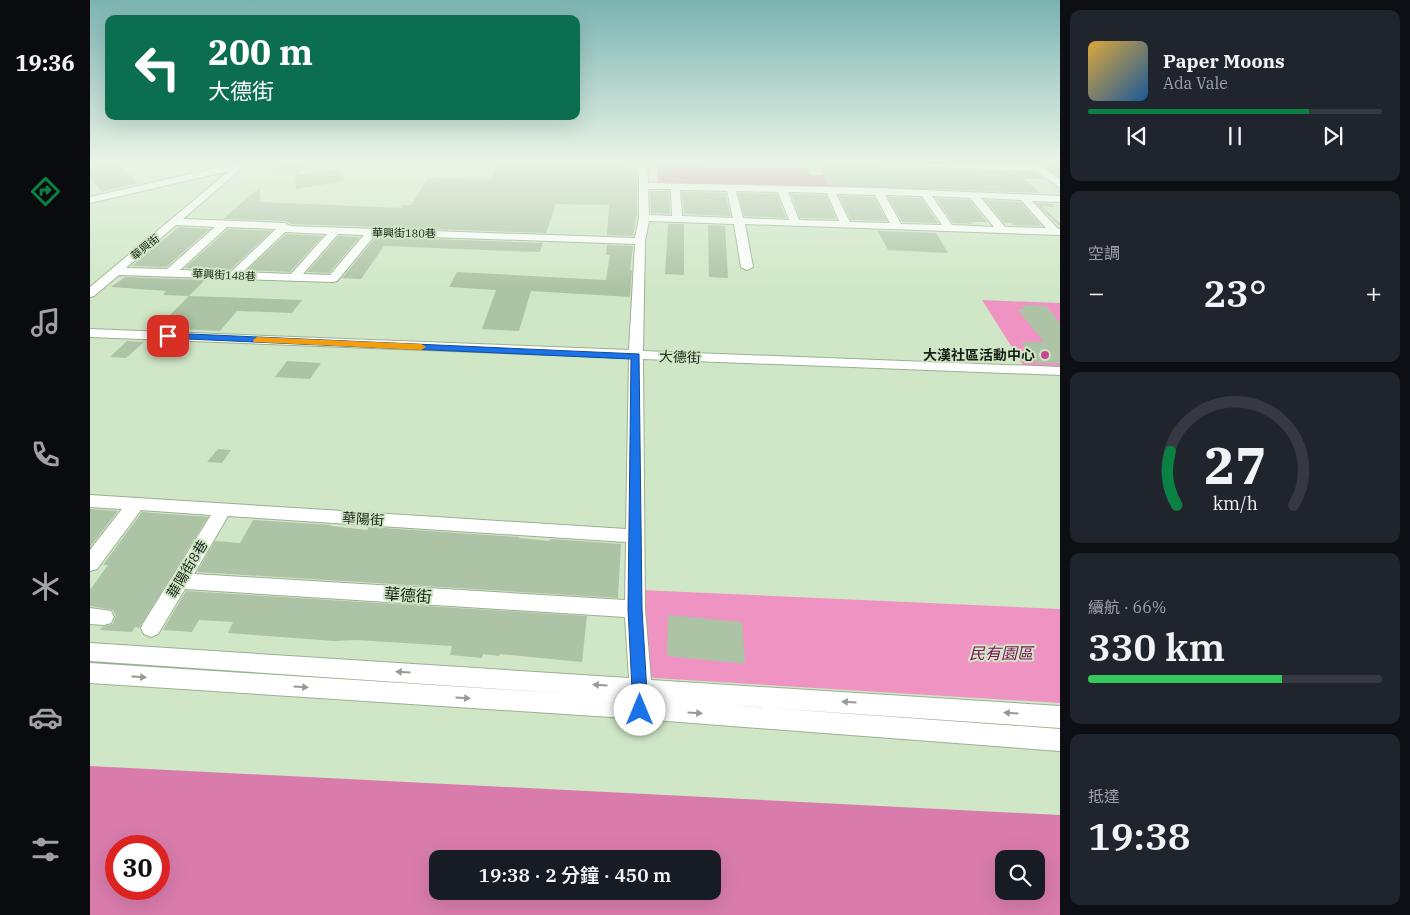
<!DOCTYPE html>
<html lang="zh-TW">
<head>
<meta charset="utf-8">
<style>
	:root { --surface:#171b24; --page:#20242c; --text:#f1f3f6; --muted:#9ea1a6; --line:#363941; --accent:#0b8043 }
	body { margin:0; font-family:"IBM Plex Serif","Noto Sans TC",serif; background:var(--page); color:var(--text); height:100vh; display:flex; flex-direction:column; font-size:19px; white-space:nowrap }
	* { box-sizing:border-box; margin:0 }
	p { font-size:16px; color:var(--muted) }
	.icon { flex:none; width:28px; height:28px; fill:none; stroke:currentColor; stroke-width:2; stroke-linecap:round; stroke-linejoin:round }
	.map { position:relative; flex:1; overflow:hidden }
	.drawer { display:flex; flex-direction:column; gap:10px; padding:10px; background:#0d0f14; width:350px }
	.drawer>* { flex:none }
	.top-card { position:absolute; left:15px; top:15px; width:475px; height:105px; border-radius:10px; box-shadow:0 5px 20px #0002; background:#0b6e4f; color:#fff; overflow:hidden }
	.controls { position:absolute; left:905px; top:850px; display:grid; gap:10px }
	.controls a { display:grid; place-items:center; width:50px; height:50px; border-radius:10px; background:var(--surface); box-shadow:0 5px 20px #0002; font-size:25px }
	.speed { position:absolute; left:15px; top:835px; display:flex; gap:10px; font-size:25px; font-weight:700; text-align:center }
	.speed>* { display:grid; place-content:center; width:65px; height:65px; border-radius:50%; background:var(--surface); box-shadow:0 5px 20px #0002; line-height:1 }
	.speed .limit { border:8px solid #d22; background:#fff; color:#111 }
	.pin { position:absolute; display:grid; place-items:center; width:42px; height:42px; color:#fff; margin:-21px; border-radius:10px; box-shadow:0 2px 8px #0006 }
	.me { position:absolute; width:55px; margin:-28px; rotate:0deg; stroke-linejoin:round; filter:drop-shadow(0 0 4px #0008) }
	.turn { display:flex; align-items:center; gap:18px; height:105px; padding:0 20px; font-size:22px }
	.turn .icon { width:65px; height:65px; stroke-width:2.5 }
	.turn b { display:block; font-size:35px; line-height:42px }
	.big { font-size:38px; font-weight:600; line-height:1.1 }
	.drawer .tile { flex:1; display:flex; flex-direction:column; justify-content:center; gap:8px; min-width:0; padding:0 18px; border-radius:10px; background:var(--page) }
	.drawer .dial { align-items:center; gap:0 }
	.dial svg { height:130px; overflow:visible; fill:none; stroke:var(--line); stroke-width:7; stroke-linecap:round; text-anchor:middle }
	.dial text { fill:var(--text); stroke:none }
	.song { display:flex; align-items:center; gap:15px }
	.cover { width:60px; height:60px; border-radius:8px; background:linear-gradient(135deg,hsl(40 70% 55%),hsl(210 70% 35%)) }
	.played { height:5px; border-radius:2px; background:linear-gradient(90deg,var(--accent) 75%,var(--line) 75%) }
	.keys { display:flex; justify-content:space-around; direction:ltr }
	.heat { display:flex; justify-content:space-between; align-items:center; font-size:28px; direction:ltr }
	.charge { height:8px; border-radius:4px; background:linear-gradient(90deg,#34c759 66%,var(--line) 0) }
	.trip { position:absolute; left:339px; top:850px; width:292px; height:50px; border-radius:10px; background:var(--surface); box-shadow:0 5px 20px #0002; font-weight:600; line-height:50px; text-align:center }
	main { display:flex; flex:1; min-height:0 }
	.menu { display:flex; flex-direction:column; width:90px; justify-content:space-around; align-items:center; background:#090b0e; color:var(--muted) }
	.menu .icon { width:35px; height:35px }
	.menu .selected { color:var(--accent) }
	.menu b { font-size:22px; color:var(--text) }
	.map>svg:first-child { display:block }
	.green { fill:#ef94c2 }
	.forest { fill:#d97cac; fill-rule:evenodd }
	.building { fill:#adc3a5 }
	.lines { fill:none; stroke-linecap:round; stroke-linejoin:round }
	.minor-casing { stroke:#9ab092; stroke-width:2 }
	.minor { fill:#fff; fill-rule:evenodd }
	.oneway { fill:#979b95 }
	.route { fill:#1a73e8; stroke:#114b97 }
	.slow { fill:#f59e0b }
	.poi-dot { fill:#c7468f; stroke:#d0e7c7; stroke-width:2 }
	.labels { text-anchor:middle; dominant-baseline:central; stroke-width:4; stroke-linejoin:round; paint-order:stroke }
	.far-street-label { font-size:11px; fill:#172014; stroke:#d0e7c7 }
	.poi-label { font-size:14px; font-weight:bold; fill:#172014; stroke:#d0e7c7; text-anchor:end }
	.street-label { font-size:14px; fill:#172014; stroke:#d0e7c7 }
	.near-street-label { font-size:16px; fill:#172014; stroke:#d0e7c7 }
	.near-park-label { font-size:16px; font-style:italic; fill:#821158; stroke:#d0e7c7 }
</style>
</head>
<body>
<main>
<nav class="menu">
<b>19:36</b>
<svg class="icon selected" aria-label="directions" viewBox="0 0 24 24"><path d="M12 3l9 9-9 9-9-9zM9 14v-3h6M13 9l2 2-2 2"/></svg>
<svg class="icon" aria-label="music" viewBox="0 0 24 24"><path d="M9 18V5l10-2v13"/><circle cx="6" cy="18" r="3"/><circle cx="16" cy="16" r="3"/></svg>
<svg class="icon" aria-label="phone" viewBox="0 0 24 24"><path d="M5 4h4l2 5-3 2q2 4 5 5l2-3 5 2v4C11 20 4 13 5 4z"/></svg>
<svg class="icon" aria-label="climate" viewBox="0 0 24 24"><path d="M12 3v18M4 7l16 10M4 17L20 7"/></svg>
<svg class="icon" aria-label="car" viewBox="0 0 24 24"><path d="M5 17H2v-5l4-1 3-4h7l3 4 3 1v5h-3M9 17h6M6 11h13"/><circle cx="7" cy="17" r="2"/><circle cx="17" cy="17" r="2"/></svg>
<svg class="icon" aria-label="filters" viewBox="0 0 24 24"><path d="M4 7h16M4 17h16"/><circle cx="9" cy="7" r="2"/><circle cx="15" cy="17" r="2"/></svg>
</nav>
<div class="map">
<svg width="970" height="915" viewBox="0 0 970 915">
	<rect width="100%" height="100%" fill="#d0e7c7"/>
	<g class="green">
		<path d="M 892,300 L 970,303 L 970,367 L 933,365 Z"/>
		<path d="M 550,590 L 970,609 L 970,703 L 564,678 L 556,675 Z"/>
	</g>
	<g class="forest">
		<path d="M 567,163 L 716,167 L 720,175 L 827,178 L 837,189 L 568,183 Z"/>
		<path d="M 0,766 L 970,815 L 970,915 L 0,915 ZM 26,846 L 69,846 L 69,889 L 26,889 ZM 348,859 L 622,859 L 622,891 L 348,891 ZM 914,859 L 946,859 L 946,891 L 914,891 Z"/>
	</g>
	<g class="building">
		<path d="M 224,161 L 207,174 L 180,173 L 193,162 Z"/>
		<path d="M 408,161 L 539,161 L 538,169 L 547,169 L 547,214 L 543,236 L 517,235 L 519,205 L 466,204 L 456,233 L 201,224 L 195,221 L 133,219 L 170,187 L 170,202 L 312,208 L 313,205 L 321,205 L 338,178 L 401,179 Z"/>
		<path d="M 949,161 L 970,161 L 970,178 Z"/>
		<path d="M 0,162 L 5,168 L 28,163 L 48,183 L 12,192 L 0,178 Z"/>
		<path d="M 747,162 L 761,163 L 766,166 L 946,173 L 955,179 L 934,179 L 950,193 L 739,185 L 729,166 L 749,166 Z"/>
		<path d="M 248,169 L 255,181 L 206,189 L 205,175 Z"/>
		<path d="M 560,191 L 579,191 L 580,214 L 561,213 Z"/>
		<path d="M 592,192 L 635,193 L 641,216 L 594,214 Z"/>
		<path d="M 648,193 L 687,194 L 696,218 L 654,216 Z"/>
		<path d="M 701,194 L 736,195 L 746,219 L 710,218 Z"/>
		<path d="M 749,196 L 784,197 L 797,221 L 761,220 Z"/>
		<path d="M 798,197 L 831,198 L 848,223 L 812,222 Z"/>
		<path d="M 846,198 L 879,200 L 897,222 L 881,222 L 883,224 L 863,223 Z"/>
		<path d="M 895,200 L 930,202 L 952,226 L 923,225 L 921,223 L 914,223 Z"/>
		<path d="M 946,203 L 962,204 L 965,207 L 951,206 L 970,223 L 970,227 Z"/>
		<path d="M 578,224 L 594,224 L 594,275 L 575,274 Z"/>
		<path d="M 618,225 L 635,226 L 638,278 L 619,277 Z"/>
		<path d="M 89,227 L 120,229 L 76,267 L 42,266 Z"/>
		<path d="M 138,229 L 182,231 L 140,270 L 95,268 Z"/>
		<path d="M 788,231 L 846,233 L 858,253 L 798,250 Z"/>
		<path d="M 196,234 L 233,236 L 200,272 L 157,270 Z"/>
		<path d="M 249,236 L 270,237 L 239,273 L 217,272 Z"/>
		<path d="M 286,237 L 453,243 L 450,252 L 447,252 L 294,246 L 271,279 L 252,278 Z"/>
		<path d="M 517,245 L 543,246 L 540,270 L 542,270 L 540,297 L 441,291 L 429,331 L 392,329 L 406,290 L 359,287 L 367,272 L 516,280 L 520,255 L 516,255 Z"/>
		<path d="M 35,277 L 115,280 L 99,296 L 73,295 L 76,291 L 21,287 Z"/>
		<path d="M 99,296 L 212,300 L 202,313 L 147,311 L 130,331 L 67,328 Z"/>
		<path d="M 932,305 L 956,306 L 970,323 L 970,363 L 947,363 L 931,342 L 954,342 L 927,309 L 935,309 Z"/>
		<path d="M 37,341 L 54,342 L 36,358 L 20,357 Z"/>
		<path d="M 197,361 L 231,363 L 220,379 L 185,377 Z"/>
		<path d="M 128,449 L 141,450 L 132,463 L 117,462 Z"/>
		<path d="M 0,509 L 28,511 L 0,547 Z"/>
		<path d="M 52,512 L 118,517 L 49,628 L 45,627 L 42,632 L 10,630 L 12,627 L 23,624 L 26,616 L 23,610 L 0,606 L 0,590 L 18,565 L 13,565 Z"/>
		<path d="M 163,520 L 241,525 L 241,526 L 277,530 L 279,527 L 429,537 L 429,538 L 459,541 L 460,539 L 531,544 L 528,598 L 107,572 L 125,541 L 150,543 Z"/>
		<path d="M 96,591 L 497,616 L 492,662 L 410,654 L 409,656 L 393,654 L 392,658 L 360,655 L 362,646 L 266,640 L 244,641 L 138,633 L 143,622 L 109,620 L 102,632 L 73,630 Z"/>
		<path d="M 578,615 L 652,622 L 655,664 L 577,656 Z"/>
	</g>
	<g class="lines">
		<g class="minor-casing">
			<g id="minor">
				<path d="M 151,161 L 160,161 L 93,219 L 195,223 L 200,226 L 545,238 L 549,218 L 549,161 L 557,161 L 558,183 L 788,188 L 970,196 L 970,202 L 942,201 L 968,229 L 970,229 L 970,235 L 655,224 L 663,267 L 657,270 L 651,267 L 644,224 L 559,221 L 555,241 L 553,351 L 970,367 L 970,375 L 553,359 L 555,609 L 561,680 L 970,706 L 970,728 L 637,705 L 970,729 L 970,751 L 551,719 L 0,683 L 0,663 L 484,694 L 0,661 L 0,643 L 539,678 L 535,617 L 95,589 L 68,634 L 61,637 L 54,634 L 51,628 L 54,622 L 121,515 L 51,510 L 7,569 L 0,571 L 0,550 L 32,509 L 0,507 L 0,495 L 536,529 L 539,358 L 0,337 L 0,329 L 539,350 L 545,244 L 285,235 L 247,281 L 243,282 L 29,275 L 4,296 L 0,297 L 0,287 L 139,171 L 0,203 L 0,197 L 148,163 ZM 558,189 L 581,189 L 582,216 L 559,215 ZM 590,190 L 637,191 L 643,218 L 592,216 ZM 646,191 L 688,192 L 699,220 L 653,218 ZM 698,192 L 737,193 L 749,221 L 709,220 ZM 746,194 L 785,195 L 800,223 L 760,222 ZM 795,195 L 832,196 L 852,225 L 811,224 ZM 842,196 L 880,198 L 904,227 L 862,225 ZM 891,198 L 931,200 L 956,228 L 915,227 ZM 86,225 L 125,227 L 77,269 L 36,268 ZM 137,227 L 186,229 L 141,272 L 90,270 ZM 195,232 L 237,234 L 201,274 L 153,272 ZM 248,234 L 274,235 L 240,275 L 213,274 ZM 138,516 L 536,542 L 535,600 L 104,574 Z"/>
				<path d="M 762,161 L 835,161 L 941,165 L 937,161 L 946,161 L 970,180 L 970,188 L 947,171 L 766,164 Z"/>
				<path d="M 0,608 L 21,611 L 24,617 L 21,623 L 14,625 L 0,624 Z"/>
			</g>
		</g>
		<use href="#minor" class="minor"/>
	</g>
	<defs><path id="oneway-solid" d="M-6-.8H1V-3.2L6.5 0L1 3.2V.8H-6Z" transform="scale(1.25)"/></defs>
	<g class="oneway">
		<use href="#oneway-solid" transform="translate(313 672) rotate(-176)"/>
		<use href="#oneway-solid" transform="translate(49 677) rotate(4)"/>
		<use href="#oneway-solid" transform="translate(510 685) rotate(-176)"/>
		<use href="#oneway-solid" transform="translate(211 687) rotate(4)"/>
		<use href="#oneway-solid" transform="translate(373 698) rotate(4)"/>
		<use href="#oneway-solid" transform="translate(759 702) rotate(-176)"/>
		<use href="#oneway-solid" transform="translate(605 713) rotate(4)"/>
		<use href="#oneway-solid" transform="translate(921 713) rotate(-176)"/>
	</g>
	<linearGradient id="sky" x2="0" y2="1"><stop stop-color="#7bb3b2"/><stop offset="0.56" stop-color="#eaf4e6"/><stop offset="1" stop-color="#eaf4e6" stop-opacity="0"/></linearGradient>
	<rect width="970" height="289" fill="url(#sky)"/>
	<path class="route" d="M 78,333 L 549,354 L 552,609 L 558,710 L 556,715 L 550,717 L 545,715 L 543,710 L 538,609 L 541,359 L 75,338 L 75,334 Z"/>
	<path class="slow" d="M 167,337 L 331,344 L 336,347 L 331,350 L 164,342 L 163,340 Z"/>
	<circle class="poi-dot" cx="955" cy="355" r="5"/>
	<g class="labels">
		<g class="far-street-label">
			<text transform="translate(314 233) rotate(1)">華興街180巷</text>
			<text transform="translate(55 247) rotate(-39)">華興街</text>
			<text transform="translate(134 275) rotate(3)">華興街148巷</text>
		</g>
		<g class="poi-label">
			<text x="945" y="355">大漢社區活動中心</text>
		</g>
		<g class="street-label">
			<text transform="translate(590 357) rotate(2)">大德街</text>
			<text transform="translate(273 519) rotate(4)">華陽街</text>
			<text transform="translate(97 569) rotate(-59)">華陽街8巷</text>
		</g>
		<g class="near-street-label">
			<text transform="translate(318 595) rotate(4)">華德街</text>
		</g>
		<g class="near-park-label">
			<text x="911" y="653">民有園區</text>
		</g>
	</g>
</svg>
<div class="controls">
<a><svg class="icon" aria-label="search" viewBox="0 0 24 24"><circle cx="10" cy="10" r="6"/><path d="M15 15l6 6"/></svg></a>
</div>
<div class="speed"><div class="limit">30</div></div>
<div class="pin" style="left:78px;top:336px;background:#d93025"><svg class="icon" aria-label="arrive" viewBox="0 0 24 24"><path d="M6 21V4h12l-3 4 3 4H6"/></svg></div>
<svg class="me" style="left:550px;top:710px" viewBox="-20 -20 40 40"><circle r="19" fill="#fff"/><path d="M0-13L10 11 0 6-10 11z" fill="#1a73e8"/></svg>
<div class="trip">19:38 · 2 分鐘 · 450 m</div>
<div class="top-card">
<div class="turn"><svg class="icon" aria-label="left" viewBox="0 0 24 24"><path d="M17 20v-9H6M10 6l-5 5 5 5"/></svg><div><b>200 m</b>大德街</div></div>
</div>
</div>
<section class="drawer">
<div class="tile">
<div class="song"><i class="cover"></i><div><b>Paper Moons</b><p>Ada Vale</p></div></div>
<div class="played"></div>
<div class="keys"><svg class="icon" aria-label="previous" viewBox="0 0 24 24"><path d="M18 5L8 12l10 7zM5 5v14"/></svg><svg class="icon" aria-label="pause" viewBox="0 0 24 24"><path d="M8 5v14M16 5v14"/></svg><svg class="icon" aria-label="next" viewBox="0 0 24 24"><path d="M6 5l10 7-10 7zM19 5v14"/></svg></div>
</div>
<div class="tile"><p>空調</p>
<div class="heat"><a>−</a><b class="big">23°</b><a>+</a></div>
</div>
<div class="tile dial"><svg viewBox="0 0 100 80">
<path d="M14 69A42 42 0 1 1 86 69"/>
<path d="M14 69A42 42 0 0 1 10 36" stroke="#0b8043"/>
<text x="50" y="56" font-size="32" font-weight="700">27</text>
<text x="50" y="72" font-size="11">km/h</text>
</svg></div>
<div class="tile"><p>續航 · 66%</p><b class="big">330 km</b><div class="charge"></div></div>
<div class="tile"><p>抵達</p><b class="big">19:38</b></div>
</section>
</main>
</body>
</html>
